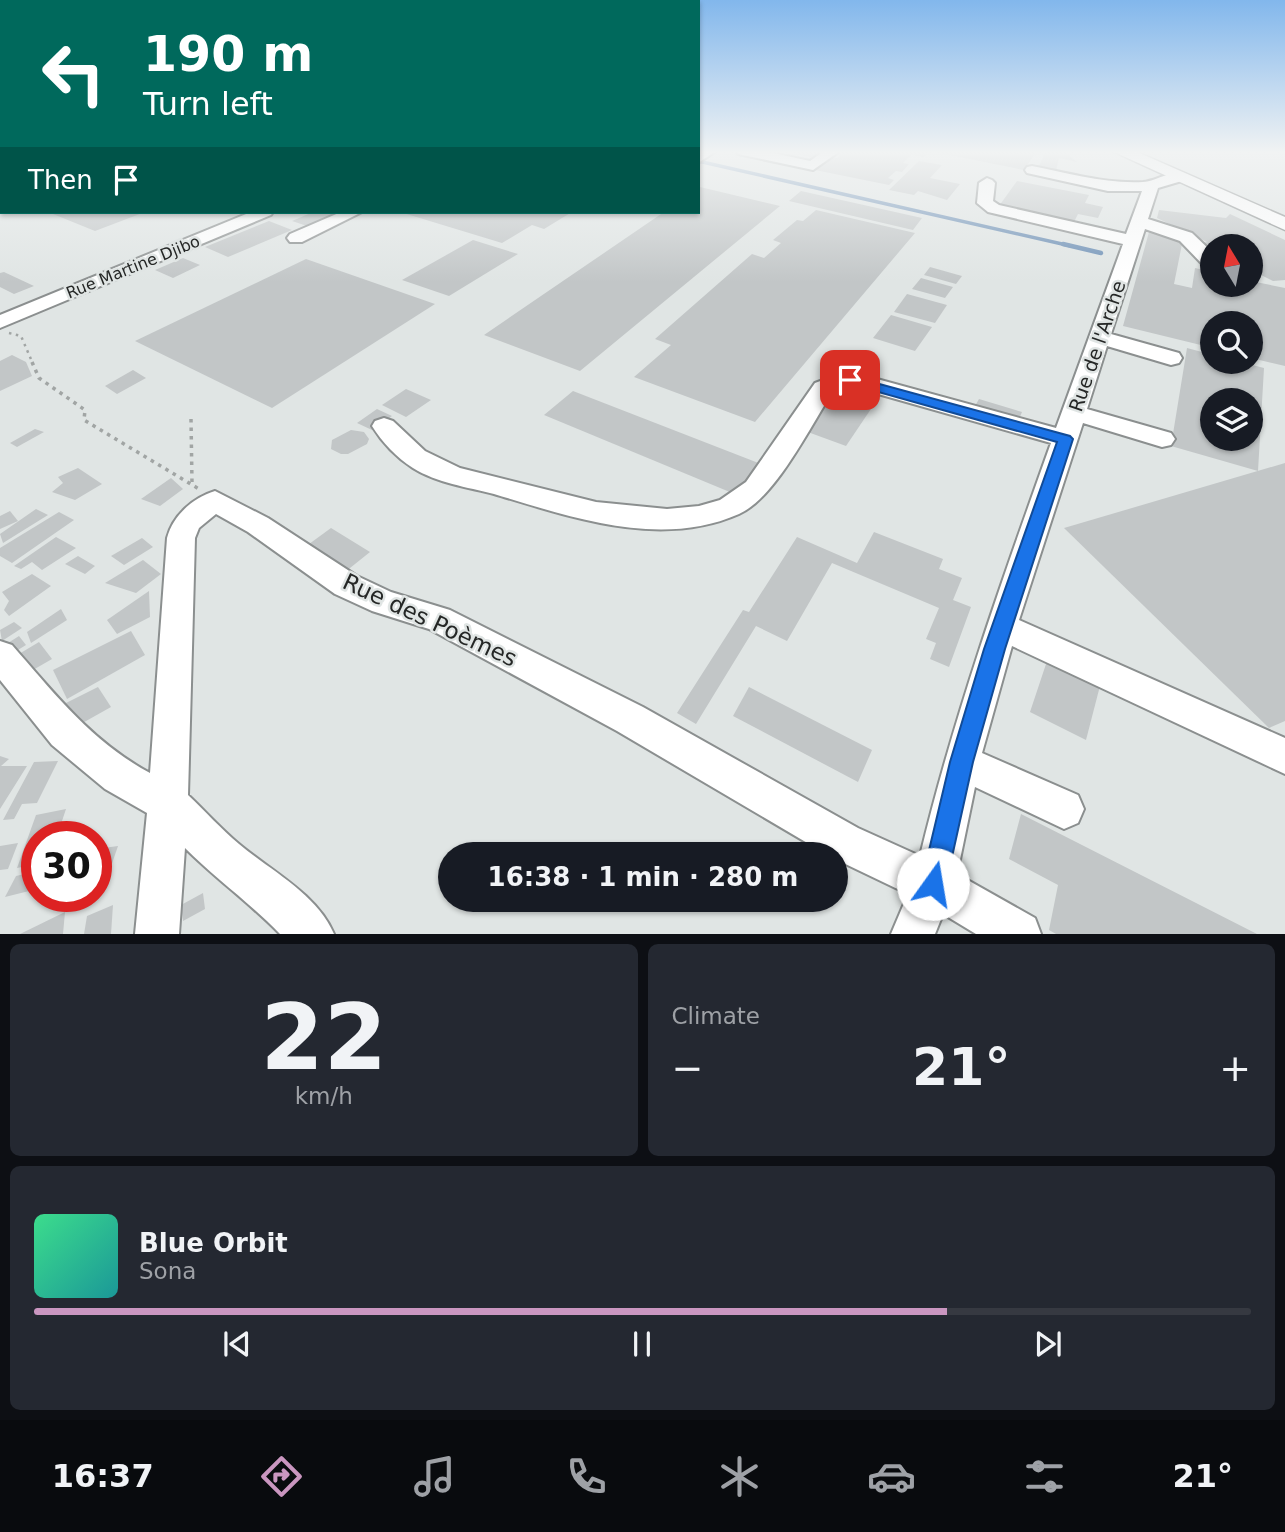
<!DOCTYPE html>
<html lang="en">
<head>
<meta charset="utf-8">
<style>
	:root { --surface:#171b24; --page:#242831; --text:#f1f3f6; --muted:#9ea1a6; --line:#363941; --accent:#ca96c0 }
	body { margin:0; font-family:"DejaVu Sans",sans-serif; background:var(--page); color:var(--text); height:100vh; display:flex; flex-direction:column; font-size:26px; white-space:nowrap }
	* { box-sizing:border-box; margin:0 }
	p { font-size:23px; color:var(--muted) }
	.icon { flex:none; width:38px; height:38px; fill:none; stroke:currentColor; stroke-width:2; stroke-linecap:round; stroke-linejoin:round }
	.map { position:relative; height:934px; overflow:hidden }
	.sheet { display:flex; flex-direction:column; gap:10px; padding:10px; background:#0d0f14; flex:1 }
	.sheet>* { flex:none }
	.banner { position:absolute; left:0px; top:0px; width:700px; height:214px; box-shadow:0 2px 5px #0004; background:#00695c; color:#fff; overflow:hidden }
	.needle { width:46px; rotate:350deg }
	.buttons { position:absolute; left:1200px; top:234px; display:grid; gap:14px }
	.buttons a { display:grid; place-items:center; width:63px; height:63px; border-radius:50%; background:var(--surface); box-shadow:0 2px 5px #0004; font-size:35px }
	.speed { position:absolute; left:21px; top:821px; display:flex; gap:14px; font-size:35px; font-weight:700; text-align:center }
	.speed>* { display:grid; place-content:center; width:91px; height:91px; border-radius:50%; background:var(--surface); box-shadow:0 2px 5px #0004; line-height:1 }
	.speed .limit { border:10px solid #d22; background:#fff; color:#111 }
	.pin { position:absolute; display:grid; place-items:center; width:60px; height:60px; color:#fff; margin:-30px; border-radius:14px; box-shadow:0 4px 10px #0006 }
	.me { position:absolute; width:77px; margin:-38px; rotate:13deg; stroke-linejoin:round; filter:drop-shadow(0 0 5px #0008) }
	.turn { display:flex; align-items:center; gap:24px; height:147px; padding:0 28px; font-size:32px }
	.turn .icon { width:91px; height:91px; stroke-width:2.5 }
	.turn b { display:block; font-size:49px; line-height:60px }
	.then { display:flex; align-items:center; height:66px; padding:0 28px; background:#0003; gap:14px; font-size:26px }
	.big { font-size:52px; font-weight:800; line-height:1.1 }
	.sheet .widget { flex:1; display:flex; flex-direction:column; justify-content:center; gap:10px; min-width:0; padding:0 24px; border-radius:10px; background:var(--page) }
	.sheet .dial { align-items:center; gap:0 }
	.dial b { font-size:91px; line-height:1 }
	.song { display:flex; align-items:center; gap:21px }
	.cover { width:84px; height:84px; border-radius:10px; background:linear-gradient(135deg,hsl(150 70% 55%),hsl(180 70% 35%)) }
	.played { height:7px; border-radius:4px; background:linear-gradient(90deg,var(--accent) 75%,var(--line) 75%) }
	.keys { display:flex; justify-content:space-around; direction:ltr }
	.heat { display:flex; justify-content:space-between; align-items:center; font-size:38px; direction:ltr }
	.sheet .tiles { flex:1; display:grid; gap:10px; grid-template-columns:1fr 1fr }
	.widget:last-child { grid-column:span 2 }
	.trip { position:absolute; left:438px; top:842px; width:410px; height:70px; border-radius:35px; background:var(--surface); box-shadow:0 2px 5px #0004; font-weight:800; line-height:70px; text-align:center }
	.menu { display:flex; height:112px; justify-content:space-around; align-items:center; background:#090b0e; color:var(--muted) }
	.menu .icon { width:49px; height:49px }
	.menu .active { color:var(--accent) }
	.menu b { font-size:32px; color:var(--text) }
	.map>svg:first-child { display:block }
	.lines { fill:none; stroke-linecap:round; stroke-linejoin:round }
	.stream-far1 { stroke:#6c8fb5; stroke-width:3.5 }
	.stream { stroke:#6c8fb5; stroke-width:4.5 }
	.building { fill:#c2c6c7; fill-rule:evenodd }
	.minor-casing { stroke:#8b8f8f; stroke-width:4 }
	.major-casing { stroke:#8b8f8f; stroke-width:3 }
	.path-far1 { stroke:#a1a5a4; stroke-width:2.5; stroke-dasharray:2.5 4.5; stroke-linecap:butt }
	.path { stroke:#a1a5a4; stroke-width:3.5; stroke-dasharray:3.5 5; stroke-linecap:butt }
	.minor { fill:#fff; fill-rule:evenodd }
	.major { fill:#fff; fill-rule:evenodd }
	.route { fill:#1a73e8; stroke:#114b97; stroke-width:2 }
	.labels { text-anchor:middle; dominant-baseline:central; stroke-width:5; stroke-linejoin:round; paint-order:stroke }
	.far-street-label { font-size:16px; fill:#252726; stroke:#e0e5e4 }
	.street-label { font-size:19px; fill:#252726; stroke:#e0e5e4 }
	.near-street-label { font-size:23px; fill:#252726; stroke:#e0e5e4 }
</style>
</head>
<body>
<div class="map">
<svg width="1285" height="934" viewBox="0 0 1285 934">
	<rect width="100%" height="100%" fill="#e0e5e4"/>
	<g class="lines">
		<path class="stream-far1" d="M 698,161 L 1071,246"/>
		<path class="stream" d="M 1063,244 L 1101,253"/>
	</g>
	<g class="building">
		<path d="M 789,151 L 823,151 L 814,158 Z"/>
		<path d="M 844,151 L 907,151 L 914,152 L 903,163 L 909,164 L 902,172 L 896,171 L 888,178 L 894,180 L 889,185 L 815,170 L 831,157 L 837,158 Z"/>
		<path d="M 918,151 L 1037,151 L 1024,170 L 935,152 L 927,153 L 923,157 L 914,155 Z"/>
		<path d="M 1046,151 L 1064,151 L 1077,162 L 1059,158 L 1056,171 L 1038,168 Z"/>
		<path d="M 919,161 L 942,165 L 930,178 L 960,184 L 947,200 L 918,191 L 914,195 L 889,190 Z"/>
		<path d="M 1017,181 L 1089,195 L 1085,203 L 1103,207 L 1098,218 L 1078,214 L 1074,222 L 999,206 Z"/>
		<path d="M 700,187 L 780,206 L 580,371 L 484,335 L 664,212 L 698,212 Z"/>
		<path d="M 801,191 L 922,218 L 913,230 L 789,201 Z"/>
		<path d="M 816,210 L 915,233 L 755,422 L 634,377 L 671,345 L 655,339 L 752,254 L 764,258 L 781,243 L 773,240 L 797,220 L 803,221 Z"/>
		<path d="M 1159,210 L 1226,218 L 1230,214 L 1285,240 L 1285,280 L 1273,281 L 1251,270 L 1251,247 L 1213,247 L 1213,251 L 1199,244 L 1207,242 L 1157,218 Z"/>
		<path d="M 48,212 L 145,212 L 95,231 Z"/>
		<path d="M 313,212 L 339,212 L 307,226 L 292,221 Z"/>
		<path d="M 400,212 L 572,212 L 544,229 L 532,225 L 502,243 Z"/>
		<path d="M 269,221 L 292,230 L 228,257 L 205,247 Z"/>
		<path d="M 1149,232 L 1183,239 L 1174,284 L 1192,288 L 1195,268 L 1213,272 L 1213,285 L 1251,285 L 1251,281 L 1285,288 L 1285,366 L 1251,358 L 1251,324 L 1213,324 L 1213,348 L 1123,326 Z"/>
		<path d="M 473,240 L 518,254 L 449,296 L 402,280 Z"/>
		<path d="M 183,258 L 200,265 L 173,278 L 155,270 Z"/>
		<path d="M 306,259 L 435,304 L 272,408 L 135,341 Z"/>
		<path d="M 930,267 L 962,276 L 956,284 L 924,275 Z"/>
		<path d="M 4,272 L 34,286 L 14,294 L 0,287 L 0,273 Z"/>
		<path d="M 921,278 L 953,287 L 945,298 L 912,289 Z"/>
		<path d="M 907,294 L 947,305 L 935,323 L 894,312 Z"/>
		<path d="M 891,315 L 932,327 L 915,351 L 873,338 Z"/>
		<path d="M 1187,348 L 1213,355 L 1213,362 L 1241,362 L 1264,368 L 1258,471 L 1171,446 ZM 1213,401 L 1251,401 L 1251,439 L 1213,439 Z"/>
		<path d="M 12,355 L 26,362 L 32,376 L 0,391 L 0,361 Z"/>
		<path d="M 133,370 L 146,378 L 117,394 L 105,386 Z"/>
		<path d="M 840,384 L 879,397 L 846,446 L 805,431 Z"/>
		<path d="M 406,389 L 431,400 L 406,417 L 382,405 Z"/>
		<path d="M 573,391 L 761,464 L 737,495 L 544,415 Z"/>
		<path d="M 979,399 L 1022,412 L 1019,419 L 975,406 Z"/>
		<path d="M 377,409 L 392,416 L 372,430 L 357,423 Z"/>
		<path d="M 35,429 L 44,432 L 17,447 L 10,443 Z"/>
		<path d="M 351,430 L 364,432 L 369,439 L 367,444 L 348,454 L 341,454 L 331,449 L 332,440 Z"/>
		<path d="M 1285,463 L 1285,721 L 1269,728 L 1064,528 Z"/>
		<path d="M 78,468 L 102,484 L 75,500 L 52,492 L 63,483 L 58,477 Z"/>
		<path d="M 171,478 L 183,489 L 160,506 L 141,499 Z"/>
		<path d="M 36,509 L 48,515 L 3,543 L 0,534 Z"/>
		<path d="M 10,511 L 18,521 L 0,529 L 0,516 Z"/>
		<path d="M 59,512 L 74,520 L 12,563 L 0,556 L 0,548 Z"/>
		<path d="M 331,528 L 370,552 L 345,572 L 305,547 Z"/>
		<path d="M 874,532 L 943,559 L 939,569 L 962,578 L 953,600 L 971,607 L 949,667 L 930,659 L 936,643 L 926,639 L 939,608 L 832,563 L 787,641 L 756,626 L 696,724 L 677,713 L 743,610 L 749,612 L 797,537 L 857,563 Z"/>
		<path d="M 56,537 L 76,548 L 42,570 L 32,562 L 21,569 L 14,566 Z"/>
		<path d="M 142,538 L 153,547 L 124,565 L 111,556 Z"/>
		<path d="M 78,556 L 95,566 L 85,574 L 65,564 Z"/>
		<path d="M 143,560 L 161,574 L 136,593 L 105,583 Z"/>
		<path d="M 32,574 L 51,586 L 9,616 L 4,610 L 9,601 L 2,592 Z"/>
		<path d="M 149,591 L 150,617 L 117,634 L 107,620 Z"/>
		<path d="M 61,609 L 67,620 L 31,643 L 27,632 Z"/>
		<path d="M 14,622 L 22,628 L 2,641 L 0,630 Z"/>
		<path d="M 131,631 L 145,655 L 67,699 L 53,670 Z"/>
		<path d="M 19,636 L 26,645 L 13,653 L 8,643 Z"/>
		<path d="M 39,642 L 52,659 L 26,674 L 14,657 Z"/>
		<path d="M 1048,658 L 1101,682 L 1086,740 L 1030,712 Z"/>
		<path d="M 98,687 L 111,707 L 70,730 L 64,704 Z"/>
		<path d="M 749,687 L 872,750 L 858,782 L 733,716 Z"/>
		<path d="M 0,756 L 9,759 L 1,766 L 27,766 L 0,809 Z"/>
		<path d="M 58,761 L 37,803 L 22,804 L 14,819 L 3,820 L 34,762 Z"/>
		<path d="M 66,809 L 57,836 L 37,836 L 37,864 L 17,868 L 36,815 Z"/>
		<path d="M 1021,814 L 1257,934 L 1056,934 L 1049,930 L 1058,885 L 1009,859 Z"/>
		<path d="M 18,843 L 8,869 L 0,870 L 0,846 Z"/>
		<path d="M 118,846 L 106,881 L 96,883 L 96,849 Z"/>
		<path d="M 37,871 L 37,883 L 33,890 L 5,897 L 16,876 Z"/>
		<path d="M 203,893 L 205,909 L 183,921 L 181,905 Z"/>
		<path d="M 113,905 L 111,934 L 84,934 L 87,916 Z"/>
		<path d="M 65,912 L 63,934 L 20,934 Z"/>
	</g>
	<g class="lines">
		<g class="minor-casing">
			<g id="minor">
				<path d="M 716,151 L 698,163 L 700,151 Z"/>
				<path d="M 736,151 L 764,151 L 810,161 L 824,151 L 840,151 L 813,170 L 738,154 Z"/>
				<path d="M 1032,166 C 1068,173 1105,184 1143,182 C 1156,181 1170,170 1185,174 L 1188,177 L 1185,180 L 1158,188 L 1148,219 L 1192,233 L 1213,253 L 1213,269 L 1206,268 L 1180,241 L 1145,229 L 1111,334 L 1179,353 L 1182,358 L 1179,363 L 1171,365 L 1107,346 L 1087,409 L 1171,433 L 1175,439 L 1171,445 L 1162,447 L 1083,423 L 1019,620 L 1285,738 L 1285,774 L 1012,646 L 982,753 L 1078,795 L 1084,809 L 1078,823 L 1064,829 L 975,787 L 957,874 L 1035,918 L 1041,934 L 976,934 L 943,914 L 935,934 L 891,934 L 908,894 L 835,859 L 835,854 L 826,854 L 617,731 L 429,629 L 372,611 L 335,594 L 248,532 L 216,514 L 199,528 L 195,538 L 188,795 C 205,811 221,829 239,844 C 271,871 317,894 334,934 L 280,934 C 250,903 215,878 185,848 L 179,934 L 135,934 L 147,813 L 105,789 L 52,745 L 0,680 L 0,641 L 12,645 C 54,693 92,742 150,773 L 167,538 C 173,515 193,498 215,491 L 268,518 L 357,576 L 391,592 L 450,610 L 643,707 L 858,828 L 920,856 C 954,715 1002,580 1051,443 L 857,388 L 845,387 L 832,393 C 810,427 775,498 739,514 C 660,549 571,517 494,494 C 467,487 437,483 413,468 C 397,458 382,442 372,426 L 375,421 L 384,418 L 393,421 L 425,451 L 460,468 L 596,502 L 667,509 L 699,506 L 720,500 L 746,482 L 815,383 L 842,373 L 866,376 L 1056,428 L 1123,244 L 988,212 L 977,203 L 979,183 L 987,178 L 992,180 L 995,183 L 993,201 L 999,205 L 1126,234 L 1142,191 L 1108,191 L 1027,173 L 1025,170 L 1027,167 Z"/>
				<rect x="0" y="182" width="2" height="10"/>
				<path d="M 251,212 L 273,212 L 271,215 L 0,328 L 0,315 Z"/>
				<path d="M 341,212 L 362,212 L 302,242 L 290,242 L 287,238 L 290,234 Z"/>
			</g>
		</g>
		<g class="major-casing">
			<path id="major" d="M 1112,151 L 1135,151 L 1285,217 L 1285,230 Z"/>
		</g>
		<path class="path-far1" d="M 9,333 L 21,336 L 33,364"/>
		<g class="path">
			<path d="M 32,362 L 39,378 L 85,410 L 84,420 L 199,489"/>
			<path d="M 191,419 L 192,483"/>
		</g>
		<use href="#minor" class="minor"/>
		<use href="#major" class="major"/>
	</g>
	<linearGradient id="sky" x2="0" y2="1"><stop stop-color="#82b7ec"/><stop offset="0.54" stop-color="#f1f3f3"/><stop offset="1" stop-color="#f1f3f3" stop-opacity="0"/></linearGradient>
	<rect width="1285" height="282" fill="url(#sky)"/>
	<path class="route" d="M 850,376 L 1070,436 L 1073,439 L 1005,649 L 973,762 L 946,884 L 943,893 L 933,897 L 924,893 L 921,884 L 950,762 L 984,649 L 1057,442 L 846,383 L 844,380 Z"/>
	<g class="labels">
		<g class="far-street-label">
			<text transform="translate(133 267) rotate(-22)">Rue Martine Djibo</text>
		</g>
		<g class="street-label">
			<text transform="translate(1097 346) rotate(-71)">Rue de l'Arche</text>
		</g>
		<g class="near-street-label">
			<text transform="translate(430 620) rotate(25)">Rue des Poèmes</text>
		</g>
	</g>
</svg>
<div class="buttons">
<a><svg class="needle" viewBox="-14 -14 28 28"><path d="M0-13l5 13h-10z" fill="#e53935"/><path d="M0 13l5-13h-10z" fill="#9ea1a6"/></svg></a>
<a><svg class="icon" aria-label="search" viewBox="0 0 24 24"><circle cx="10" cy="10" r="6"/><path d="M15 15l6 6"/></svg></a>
<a><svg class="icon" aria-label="layers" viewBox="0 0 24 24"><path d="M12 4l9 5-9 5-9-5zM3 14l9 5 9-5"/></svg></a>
</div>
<div class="speed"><div class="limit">30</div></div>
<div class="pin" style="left:850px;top:380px;background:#d93025"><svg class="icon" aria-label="arrive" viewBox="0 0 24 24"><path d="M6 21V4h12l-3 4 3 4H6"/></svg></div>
<svg class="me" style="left:933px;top:884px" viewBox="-20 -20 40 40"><circle r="19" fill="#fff"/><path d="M0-13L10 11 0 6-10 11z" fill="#1a73e8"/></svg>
<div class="trip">16:38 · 1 min · 280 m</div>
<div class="banner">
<div class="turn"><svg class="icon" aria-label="left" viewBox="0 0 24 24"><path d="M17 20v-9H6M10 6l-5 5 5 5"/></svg><div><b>190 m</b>Turn left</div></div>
<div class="then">Then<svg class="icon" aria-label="arrive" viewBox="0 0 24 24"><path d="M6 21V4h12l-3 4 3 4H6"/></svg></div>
</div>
</div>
<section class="sheet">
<div class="tiles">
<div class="widget dial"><b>22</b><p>km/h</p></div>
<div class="widget"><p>Climate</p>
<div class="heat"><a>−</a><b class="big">21°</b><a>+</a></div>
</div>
<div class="widget">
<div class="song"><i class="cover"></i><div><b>Blue Orbit</b><p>Sona</p></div></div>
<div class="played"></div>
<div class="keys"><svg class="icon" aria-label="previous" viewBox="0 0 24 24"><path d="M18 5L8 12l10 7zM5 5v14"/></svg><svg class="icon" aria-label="pause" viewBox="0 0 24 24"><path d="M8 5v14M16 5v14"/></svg><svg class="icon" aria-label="next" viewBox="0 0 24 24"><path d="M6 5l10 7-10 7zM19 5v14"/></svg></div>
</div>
</div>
</section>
<nav class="menu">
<b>16:37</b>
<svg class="icon active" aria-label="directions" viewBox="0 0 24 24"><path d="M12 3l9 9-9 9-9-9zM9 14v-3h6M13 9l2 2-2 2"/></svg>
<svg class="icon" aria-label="music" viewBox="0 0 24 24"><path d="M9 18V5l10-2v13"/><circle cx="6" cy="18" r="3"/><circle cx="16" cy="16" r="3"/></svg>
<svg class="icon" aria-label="phone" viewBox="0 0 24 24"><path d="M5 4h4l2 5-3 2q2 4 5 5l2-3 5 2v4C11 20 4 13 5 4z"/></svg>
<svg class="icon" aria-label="climate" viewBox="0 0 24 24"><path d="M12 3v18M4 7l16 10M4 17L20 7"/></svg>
<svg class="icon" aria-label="car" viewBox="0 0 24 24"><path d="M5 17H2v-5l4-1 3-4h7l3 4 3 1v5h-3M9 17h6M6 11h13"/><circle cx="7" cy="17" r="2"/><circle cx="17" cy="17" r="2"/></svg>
<svg class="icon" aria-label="filters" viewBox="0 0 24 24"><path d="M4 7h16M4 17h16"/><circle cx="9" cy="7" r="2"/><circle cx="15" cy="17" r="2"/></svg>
<b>21°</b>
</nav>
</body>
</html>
